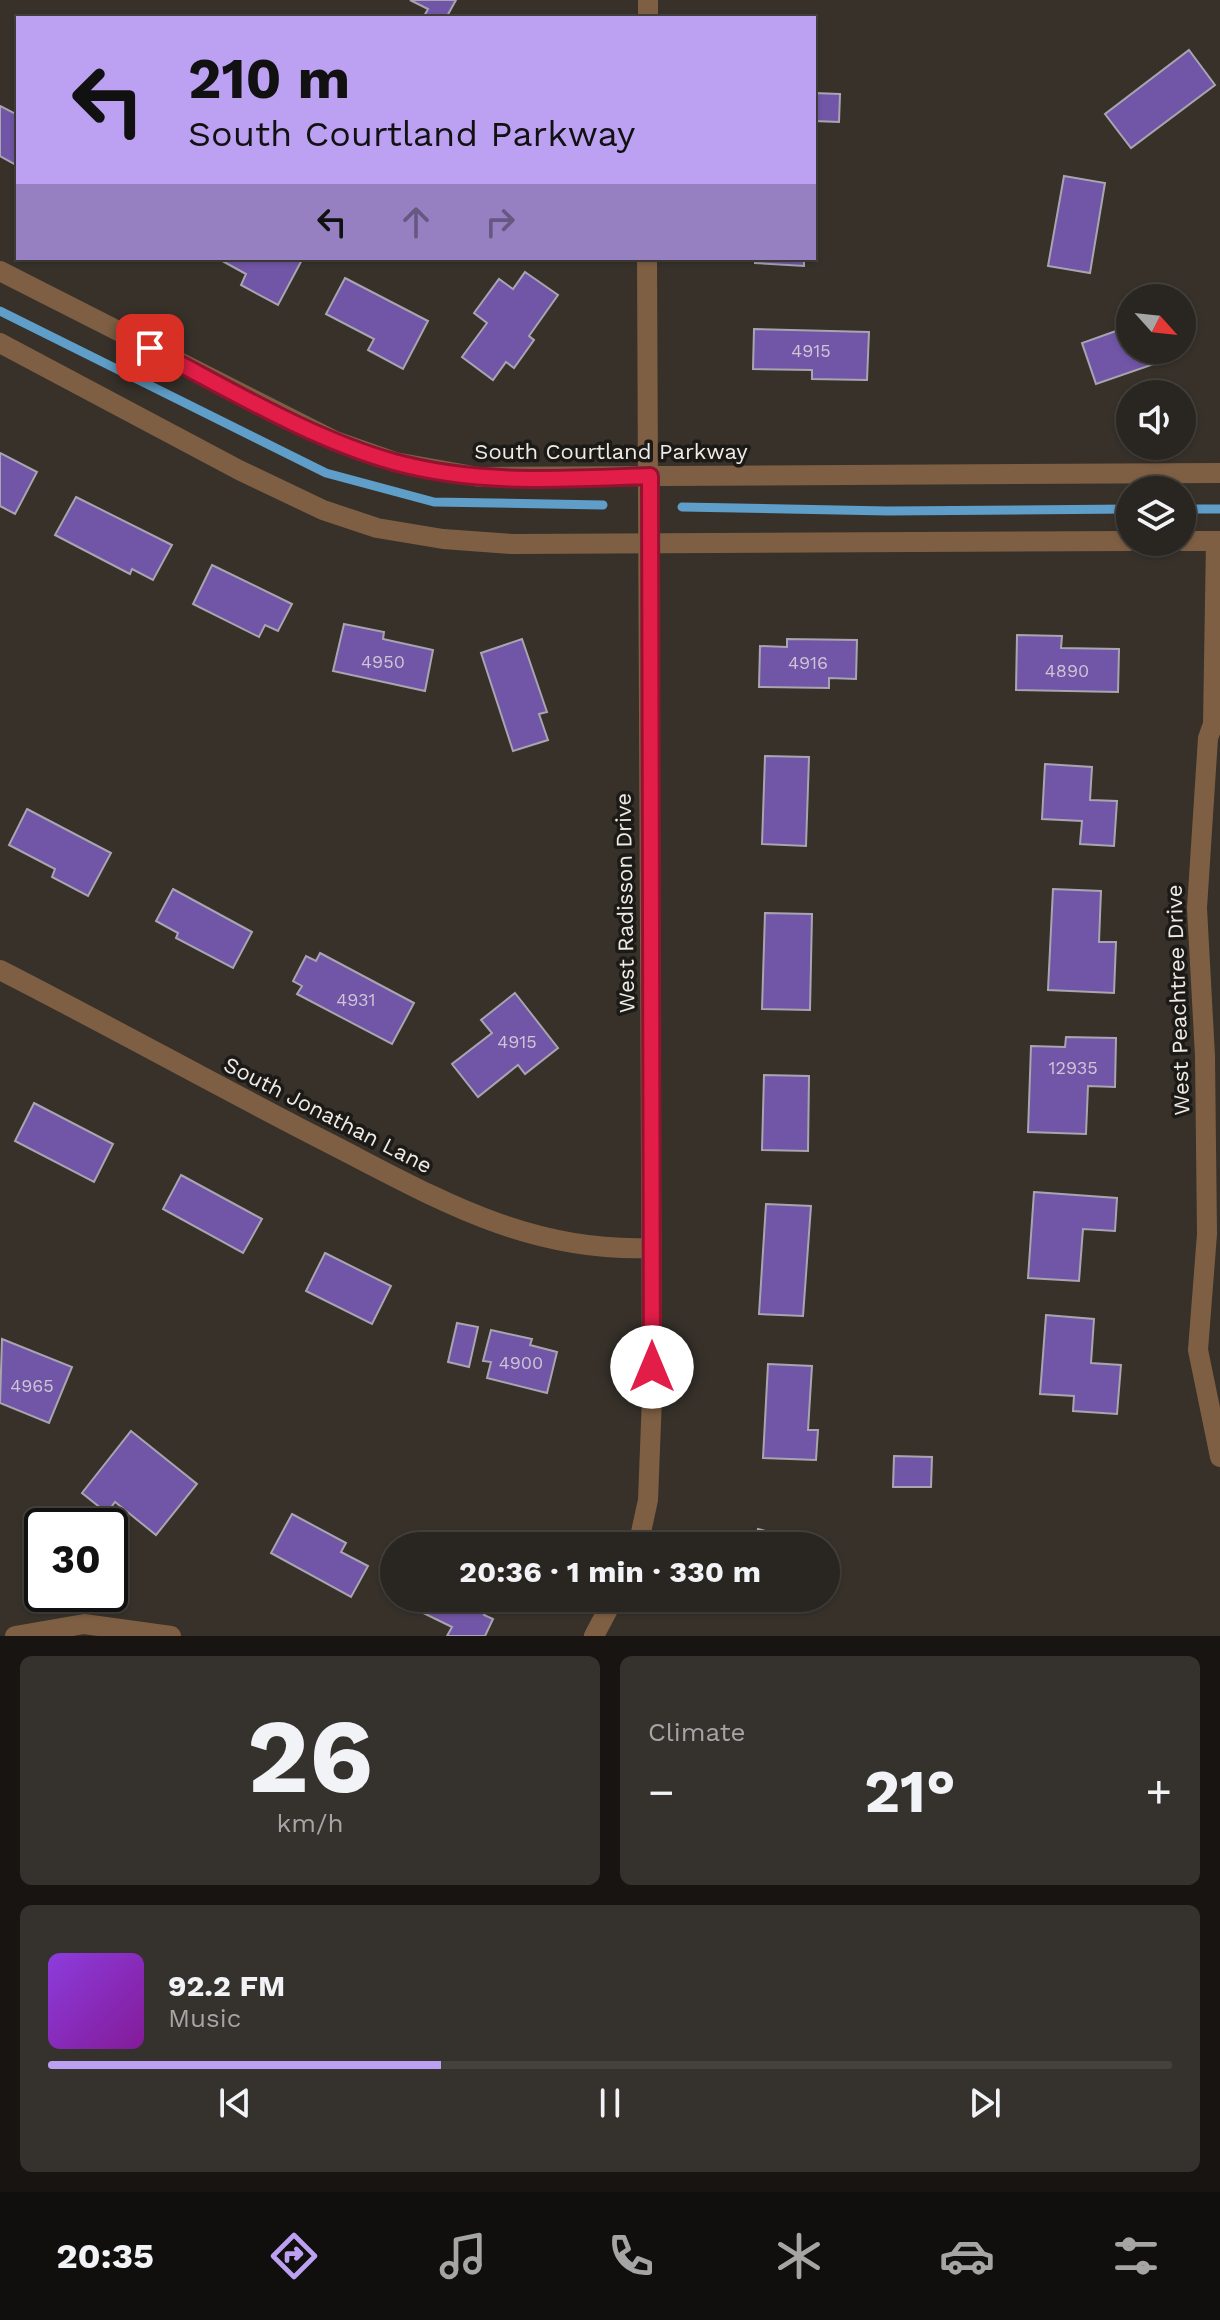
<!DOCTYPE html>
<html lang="en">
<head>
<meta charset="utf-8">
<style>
	:root { --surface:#292520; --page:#35312d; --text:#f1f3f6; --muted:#a5a5a5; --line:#45423e; --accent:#bca0f2 }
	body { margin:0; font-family:"Work Sans",sans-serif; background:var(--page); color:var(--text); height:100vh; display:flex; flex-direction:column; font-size:30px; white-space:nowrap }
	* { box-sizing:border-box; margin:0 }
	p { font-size:26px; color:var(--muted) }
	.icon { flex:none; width:44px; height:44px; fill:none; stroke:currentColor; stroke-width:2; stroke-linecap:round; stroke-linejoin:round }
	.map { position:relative; height:1636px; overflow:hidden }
	.panel { display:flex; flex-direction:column; gap:20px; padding:20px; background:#171412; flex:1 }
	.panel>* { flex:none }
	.hud { position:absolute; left:16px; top:16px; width:800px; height:244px; border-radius:0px; box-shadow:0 2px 6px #0004,0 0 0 2px var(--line); background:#bca0f2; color:#111; overflow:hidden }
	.needle { width:52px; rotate:117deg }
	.buttons { position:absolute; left:1116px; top:284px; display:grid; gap:16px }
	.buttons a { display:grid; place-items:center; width:80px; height:80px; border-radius:50%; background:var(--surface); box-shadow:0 2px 6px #0004,0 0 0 2px var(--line); font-size:40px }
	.speed { position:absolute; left:24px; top:1508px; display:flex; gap:16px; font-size:40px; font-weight:700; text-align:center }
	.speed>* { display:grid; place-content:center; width:104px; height:104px; border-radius:50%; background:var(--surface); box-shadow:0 2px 6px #0004,0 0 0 2px var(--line); line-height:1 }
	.speed .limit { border:4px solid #111; border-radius:12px; background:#fff; color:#111 }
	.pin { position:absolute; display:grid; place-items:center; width:68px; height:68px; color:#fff; margin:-34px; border-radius:16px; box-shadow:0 4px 12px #0006 }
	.me { position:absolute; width:88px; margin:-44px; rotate:0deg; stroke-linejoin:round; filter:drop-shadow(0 0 6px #0008) }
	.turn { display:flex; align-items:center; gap:28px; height:168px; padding:0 40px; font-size:36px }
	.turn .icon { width:104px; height:104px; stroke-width:2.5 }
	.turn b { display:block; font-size:56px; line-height:68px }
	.lanes { display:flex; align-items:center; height:76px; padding:0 40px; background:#0003; justify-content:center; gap:40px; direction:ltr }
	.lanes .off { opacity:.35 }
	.big { font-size:60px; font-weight:700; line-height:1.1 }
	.panel .tile { flex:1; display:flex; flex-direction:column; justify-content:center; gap:12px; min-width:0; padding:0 28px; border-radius:12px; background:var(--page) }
	.panel .dial { align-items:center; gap:0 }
	.dial b { font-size:104px; line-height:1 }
	.song { display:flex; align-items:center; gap:24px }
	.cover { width:96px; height:96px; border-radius:12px; background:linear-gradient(135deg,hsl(270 70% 55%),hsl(290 70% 35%)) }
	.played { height:8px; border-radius:4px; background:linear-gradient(90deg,var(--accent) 35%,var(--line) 35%) }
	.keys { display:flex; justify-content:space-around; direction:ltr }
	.heat { display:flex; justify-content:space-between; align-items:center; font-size:44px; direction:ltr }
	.panel .tiles { flex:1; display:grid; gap:20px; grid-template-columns:1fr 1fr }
	.tile:last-child { grid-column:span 2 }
	.trip { position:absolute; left:380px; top:1532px; width:460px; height:80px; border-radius:40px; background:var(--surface); box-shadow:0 2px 6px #0004,0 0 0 2px var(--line); font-weight:700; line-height:80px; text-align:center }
	.menu { display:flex; height:128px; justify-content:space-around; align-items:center; background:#100f0d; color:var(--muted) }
	.menu .icon { width:56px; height:56px }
	.menu .active { color:var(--accent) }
	.menu b { font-size:36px; color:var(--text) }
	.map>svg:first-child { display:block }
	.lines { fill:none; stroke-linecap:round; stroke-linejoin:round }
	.stream { stroke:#5e9ec8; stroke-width:9 }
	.building { fill:#7155a6; stroke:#a8a5b0; stroke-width:2 }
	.street { stroke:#7e5f43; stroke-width:20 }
	.route-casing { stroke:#92132f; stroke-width:20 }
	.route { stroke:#e11d48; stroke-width:14 }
	.labels { text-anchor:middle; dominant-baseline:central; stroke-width:7; stroke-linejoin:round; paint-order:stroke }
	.number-label { font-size:18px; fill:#cfc5d5 }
	.street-label { font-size:22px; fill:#eeeae5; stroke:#1c1a16 }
</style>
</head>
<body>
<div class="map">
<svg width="1220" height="1636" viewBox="0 0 1220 1636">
	<rect width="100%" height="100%" fill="#37312a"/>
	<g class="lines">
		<g class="stream">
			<path d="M 0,311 L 326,473 L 434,502 L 603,505"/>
			<path d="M 682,507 L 888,511 L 1130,509"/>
			<path d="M 1182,509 L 1220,509"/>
		</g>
	</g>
	<g class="building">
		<path d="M 410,0 L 456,0 L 446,18 L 423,18 L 428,9 Z"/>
		<path d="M 1189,50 L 1215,85 L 1131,148 L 1105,114 Z"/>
		<path d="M 814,93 L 840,94 L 839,122 L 814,121 Z"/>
		<path d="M 0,106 L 18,115 L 18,166 L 0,156 Z"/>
		<path d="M 1064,176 L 1105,183 L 1090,273 L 1048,266 Z"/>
		<path d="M 217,258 L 303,258 L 278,305 L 241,285 L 246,274 Z"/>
		<path d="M 755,258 L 804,258 L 804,266 L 755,263 Z"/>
		<path d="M 525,272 L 558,295 L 529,336 L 534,340 L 514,368 L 506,362 L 493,380 L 462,357 L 487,323 L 474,313 L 499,279 L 513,289 Z"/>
		<path d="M 345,278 L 428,321 L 403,369 L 368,350 L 374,339 L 326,314 Z"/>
		<path d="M 1130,326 L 1130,350 L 1155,350 L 1160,362 L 1096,384 L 1082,343 Z"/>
		<path d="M 754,329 L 869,332 L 867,380 L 812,379 L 812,370 L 753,369 Z"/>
		<path d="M 0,453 L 37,472 L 15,514 L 0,506 Z"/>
		<path d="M 76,497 L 172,545 L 153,580 L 132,569 L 130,574 L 55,535 Z"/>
		<path d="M 212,565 L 292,604 L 278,631 L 265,625 L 259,637 L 193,604 Z"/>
		<path d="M 344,624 L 384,632 L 383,639 L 433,650 L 425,691 L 333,671 Z"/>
		<path d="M 1017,635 L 1062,636 L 1061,648 L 1119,649 L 1118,692 L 1016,690 Z"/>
		<path d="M 522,639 L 547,712 L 539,714 L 548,740 L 513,751 L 481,653 Z"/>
		<path d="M 787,639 L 857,640 L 856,679 L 829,678 L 829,688 L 759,687 L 760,646 L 787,647 Z"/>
		<path d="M 765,756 L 809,757 L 806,846 L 762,844 Z"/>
		<path d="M 1045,764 L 1092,767 L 1090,800 L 1117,801 L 1114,846 L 1080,844 L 1082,821 L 1042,819 Z"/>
		<path d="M 27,809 L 111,853 L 88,896 L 52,877 L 55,869 L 9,845 Z"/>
		<path d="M 173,889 L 252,932 L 233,968 L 176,938 L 178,933 L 156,921 Z"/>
		<path d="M 1053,889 L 1101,891 L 1099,942 L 1116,942 L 1114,993 L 1048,990 Z"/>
		<path d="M 765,913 L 812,914 L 810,1010 L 762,1009 Z"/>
		<path d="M 320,953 L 414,1003 L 392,1044 L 297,994 L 302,986 L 293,981 L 306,956 L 316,961 Z"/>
		<path d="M 515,993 L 558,1048 L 525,1074 L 518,1065 L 478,1097 L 452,1064 L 492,1033 L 481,1020 Z"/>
		<path d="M 1066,1037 L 1116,1038 L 1115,1087 L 1088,1086 L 1086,1134 L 1028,1132 L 1031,1046 L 1065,1047 Z"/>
		<path d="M 764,1075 L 809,1076 L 808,1151 L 762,1150 Z"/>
		<path d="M 34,1103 L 113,1144 L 94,1182 L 15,1141 Z"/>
		<path d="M 181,1175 L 262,1219 L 243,1253 L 163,1209 Z"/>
		<path d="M 1034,1192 L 1117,1198 L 1115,1231 L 1083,1229 L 1079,1281 L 1028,1278 Z"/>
		<path d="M 766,1204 L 811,1206 L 803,1316 L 759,1314 Z"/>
		<path d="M 325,1253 L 391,1286 L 372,1324 L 306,1291 Z"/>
		<path d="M 1046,1315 L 1094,1319 L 1091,1363 L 1121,1365 L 1117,1414 L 1073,1411 L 1074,1396 L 1040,1394 Z"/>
		<path d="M 457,1323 L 478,1327 L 469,1367 L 448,1362 Z"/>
		<path d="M 491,1330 L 532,1339 L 530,1345 L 557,1352 L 547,1393 L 487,1378 L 491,1362 L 483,1361 Z"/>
		<path d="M 2,1339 L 72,1367 L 49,1423 L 0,1403 Z"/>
		<path d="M 768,1364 L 812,1366 L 808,1430 L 818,1430 L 816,1460 L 763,1458 Z"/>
		<path d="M 131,1431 L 197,1484 L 156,1535 L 115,1502 L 107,1513 L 82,1493 Z"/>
		<path d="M 894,1456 L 932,1457 L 931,1487 L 893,1487 Z"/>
		<path d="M 292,1514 L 346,1543 L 341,1552 L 368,1566 L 351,1597 L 271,1553 Z"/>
		<path d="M 758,1529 L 803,1541 L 802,1546 L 754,1546 Z"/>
		<path d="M 415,1598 L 492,1598 L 484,1615 L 493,1619 L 485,1636 L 447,1636 L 452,1627 L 411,1607 Z"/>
	</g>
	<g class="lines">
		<g class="street">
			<path d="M 648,18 L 648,0"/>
			<path d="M 0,271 L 335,441 L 395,462 L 479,477 L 1220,473"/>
			<path d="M 0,343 L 239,470 L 323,510 L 377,528 L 443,539 L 512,544 L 1130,541"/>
			<path d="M 1182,541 L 1220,541"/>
			<path d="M 1216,541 L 1213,724 L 1208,738 L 1197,908 L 1205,1056 L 1207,1234 L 1198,1350 L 1220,1457"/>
			<path d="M 0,970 C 106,1024 210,1082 317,1137 C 428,1193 522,1253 651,1248"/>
			<path d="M 638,1546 L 648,1500 L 652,1397 L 647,258"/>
			<path d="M 15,1636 L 84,1624 L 171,1636"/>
			<path d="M 594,1636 L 614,1598"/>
		</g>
	</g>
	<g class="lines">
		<g class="route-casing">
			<path id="route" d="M 150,348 C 227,388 311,439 394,462 C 477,485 565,479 650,476 L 652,1367"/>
		</g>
		<use href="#route" class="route"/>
	</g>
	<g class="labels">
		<g class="number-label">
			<text x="811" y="350">4915</text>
			<text x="383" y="661">4950</text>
			<text x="808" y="662">4916</text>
			<text x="1067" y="670">4890</text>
			<text x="356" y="999">4931</text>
			<text x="517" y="1041">4915</text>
			<text x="1073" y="1067">12935</text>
			<text x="521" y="1362">4900</text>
			<text x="32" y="1385">4965</text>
		</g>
		<g class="street-label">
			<text x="611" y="451">South Courtland Parkway</text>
			<text transform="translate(625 903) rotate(-91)">West Radisson Drive</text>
			<text transform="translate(1178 1000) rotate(-92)">West Peachtree Drive</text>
			<text transform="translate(328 1115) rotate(27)">South Jonathan Lane</text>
		</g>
	</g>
</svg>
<div class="buttons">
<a><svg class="needle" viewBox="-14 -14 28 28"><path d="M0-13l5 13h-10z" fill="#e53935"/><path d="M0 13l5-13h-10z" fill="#a5a5a5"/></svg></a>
<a><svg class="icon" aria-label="sound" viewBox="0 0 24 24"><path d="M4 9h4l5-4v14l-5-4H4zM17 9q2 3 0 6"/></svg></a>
<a><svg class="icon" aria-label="layers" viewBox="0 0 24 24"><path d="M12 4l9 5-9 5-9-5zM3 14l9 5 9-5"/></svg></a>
</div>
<div class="speed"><div class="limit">30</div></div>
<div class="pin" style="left:150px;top:348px;background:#d93025"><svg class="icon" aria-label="arrive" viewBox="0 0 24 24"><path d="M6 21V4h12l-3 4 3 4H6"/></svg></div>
<svg class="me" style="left:652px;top:1367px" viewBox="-20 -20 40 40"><circle r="19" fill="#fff"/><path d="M0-13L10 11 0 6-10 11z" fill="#e11d48"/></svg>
<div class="trip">20:36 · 1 min · 330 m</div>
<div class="hud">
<div class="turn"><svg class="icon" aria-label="left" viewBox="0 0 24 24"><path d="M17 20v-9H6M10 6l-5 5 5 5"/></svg><div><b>210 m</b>South Courtland Parkway</div></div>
<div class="lanes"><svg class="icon" aria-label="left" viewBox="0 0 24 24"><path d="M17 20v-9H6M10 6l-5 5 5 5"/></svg><svg class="icon off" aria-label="ahead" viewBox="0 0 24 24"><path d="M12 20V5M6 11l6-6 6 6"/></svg><svg class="icon off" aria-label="right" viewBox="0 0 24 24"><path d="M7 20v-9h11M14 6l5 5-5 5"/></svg></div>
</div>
</div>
<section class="panel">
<div class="tiles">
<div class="tile dial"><b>26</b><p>km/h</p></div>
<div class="tile"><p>Climate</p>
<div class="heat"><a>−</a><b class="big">21°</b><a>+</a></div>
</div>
<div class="tile">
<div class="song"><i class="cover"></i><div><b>92.2 FM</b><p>Music</p></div></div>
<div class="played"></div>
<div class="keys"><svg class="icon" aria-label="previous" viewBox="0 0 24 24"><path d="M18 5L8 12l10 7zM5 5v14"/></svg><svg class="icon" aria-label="pause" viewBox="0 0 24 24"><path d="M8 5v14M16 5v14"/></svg><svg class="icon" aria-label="next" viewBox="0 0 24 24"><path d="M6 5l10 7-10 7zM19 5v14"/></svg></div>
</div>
</div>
</section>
<nav class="menu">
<b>20:35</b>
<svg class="icon active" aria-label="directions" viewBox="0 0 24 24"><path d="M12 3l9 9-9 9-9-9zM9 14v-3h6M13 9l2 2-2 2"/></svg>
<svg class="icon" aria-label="music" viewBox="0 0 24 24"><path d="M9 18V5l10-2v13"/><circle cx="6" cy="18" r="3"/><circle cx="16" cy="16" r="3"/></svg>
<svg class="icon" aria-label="phone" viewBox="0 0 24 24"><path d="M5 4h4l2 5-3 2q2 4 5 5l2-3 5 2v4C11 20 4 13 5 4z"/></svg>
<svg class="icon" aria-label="climate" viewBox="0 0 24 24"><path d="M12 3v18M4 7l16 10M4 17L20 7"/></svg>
<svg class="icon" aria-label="car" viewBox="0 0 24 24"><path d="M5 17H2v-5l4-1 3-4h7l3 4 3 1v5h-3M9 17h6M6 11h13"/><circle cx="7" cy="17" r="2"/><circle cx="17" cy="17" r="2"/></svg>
<svg class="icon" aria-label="filters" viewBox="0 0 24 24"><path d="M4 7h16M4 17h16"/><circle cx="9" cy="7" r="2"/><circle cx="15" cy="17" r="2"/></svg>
</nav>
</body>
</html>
